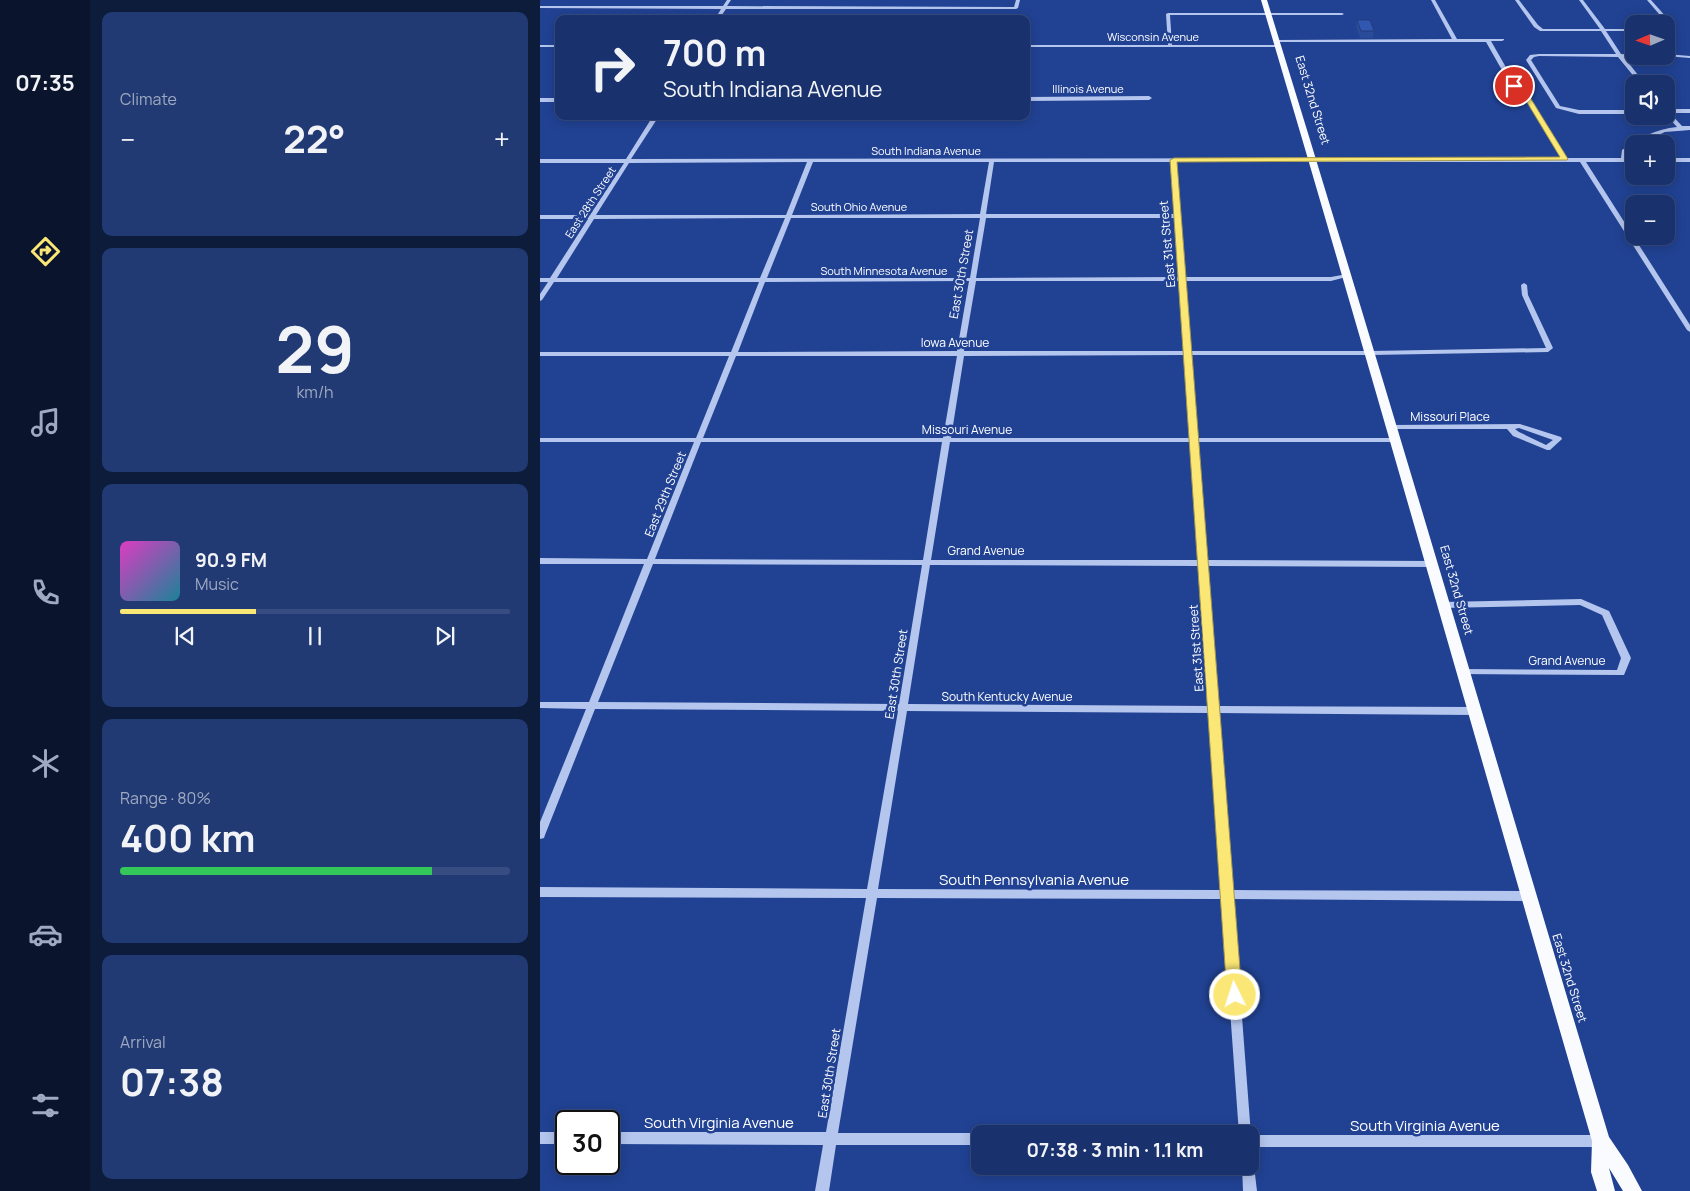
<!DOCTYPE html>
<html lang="en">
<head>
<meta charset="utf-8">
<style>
	:root { --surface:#19326e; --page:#223a73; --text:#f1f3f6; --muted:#9faac2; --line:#374d81; --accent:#fae775 }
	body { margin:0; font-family:Manrope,sans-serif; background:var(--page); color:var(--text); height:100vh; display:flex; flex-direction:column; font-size:19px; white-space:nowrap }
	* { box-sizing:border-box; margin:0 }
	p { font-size:16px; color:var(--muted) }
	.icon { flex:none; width:28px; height:28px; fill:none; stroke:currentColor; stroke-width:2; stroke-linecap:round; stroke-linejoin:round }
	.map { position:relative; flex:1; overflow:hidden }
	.side { display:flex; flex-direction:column; gap:12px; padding:12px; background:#0e1c3c; width:450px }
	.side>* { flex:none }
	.guide { position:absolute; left:15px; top:15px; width:475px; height:105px; border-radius:10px; box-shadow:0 2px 12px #0003,0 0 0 1px var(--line); background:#19326e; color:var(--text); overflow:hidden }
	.needle { width:32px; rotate:268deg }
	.buttons { position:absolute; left:1085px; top:15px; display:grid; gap:10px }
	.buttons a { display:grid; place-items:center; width:50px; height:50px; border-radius:10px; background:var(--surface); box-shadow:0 2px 12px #0003,0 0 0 1px var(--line); font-size:25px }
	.speed { position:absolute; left:15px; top:1110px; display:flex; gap:10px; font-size:25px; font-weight:700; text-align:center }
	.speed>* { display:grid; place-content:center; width:65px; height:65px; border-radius:50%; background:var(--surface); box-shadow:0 2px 12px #0003,0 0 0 1px var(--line); line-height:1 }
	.speed .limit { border:2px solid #111; border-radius:8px; background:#fff; color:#111 }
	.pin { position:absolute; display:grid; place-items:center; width:42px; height:42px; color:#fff; margin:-21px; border:2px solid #fff; border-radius:50%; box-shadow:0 1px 5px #0007 }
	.me { position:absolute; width:55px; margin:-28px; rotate:356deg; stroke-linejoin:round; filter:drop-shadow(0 0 4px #0008) }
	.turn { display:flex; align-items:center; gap:18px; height:105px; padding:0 25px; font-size:22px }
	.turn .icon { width:65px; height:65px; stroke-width:2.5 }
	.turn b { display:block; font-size:35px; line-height:42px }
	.big { font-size:38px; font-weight:700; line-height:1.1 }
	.side .widget { flex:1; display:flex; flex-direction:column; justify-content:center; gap:8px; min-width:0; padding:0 18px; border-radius:10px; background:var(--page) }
	.side .dial { align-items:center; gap:0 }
	.dial b { font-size:65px; line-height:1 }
	.song { display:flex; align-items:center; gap:15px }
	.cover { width:60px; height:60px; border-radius:8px; background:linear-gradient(135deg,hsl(310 70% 55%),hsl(190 70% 35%)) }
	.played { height:5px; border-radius:2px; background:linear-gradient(90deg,var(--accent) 35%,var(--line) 35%) }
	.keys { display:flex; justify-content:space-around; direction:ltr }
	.heat { display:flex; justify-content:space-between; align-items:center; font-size:28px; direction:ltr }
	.charge { height:8px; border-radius:4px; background:linear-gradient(90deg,#34c759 80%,var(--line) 0) }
	.trip { position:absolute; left:431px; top:1125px; width:288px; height:50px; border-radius:10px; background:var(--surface); box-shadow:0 2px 12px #0003,0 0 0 1px var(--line); font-weight:700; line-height:50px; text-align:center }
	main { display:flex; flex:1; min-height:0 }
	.tabs { display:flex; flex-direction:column; width:90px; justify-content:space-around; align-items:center; background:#0a142c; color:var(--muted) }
	.tabs .icon { width:35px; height:35px }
	.tabs .current { color:var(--accent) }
	.tabs b { font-size:22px; color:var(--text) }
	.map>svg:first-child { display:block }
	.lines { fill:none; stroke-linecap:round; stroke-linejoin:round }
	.minor { fill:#b4c5ee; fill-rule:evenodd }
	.major { fill:#fafbff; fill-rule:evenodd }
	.wall { fill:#2a4b97 }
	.building { fill:#3157b0; stroke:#223d7b }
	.route { fill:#fae775; stroke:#a2964c }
	.labels { text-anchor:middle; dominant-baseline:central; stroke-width:5; stroke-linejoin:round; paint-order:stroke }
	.far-street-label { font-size:11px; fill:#fff; stroke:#214293 }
	.street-label { font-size:12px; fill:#fff; stroke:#214293 }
	.near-street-label { font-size:15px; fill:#fff; stroke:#214293 }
</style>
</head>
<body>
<main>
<nav class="tabs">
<b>07:35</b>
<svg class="icon current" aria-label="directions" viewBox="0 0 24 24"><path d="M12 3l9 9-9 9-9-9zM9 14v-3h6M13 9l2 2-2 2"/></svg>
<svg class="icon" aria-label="music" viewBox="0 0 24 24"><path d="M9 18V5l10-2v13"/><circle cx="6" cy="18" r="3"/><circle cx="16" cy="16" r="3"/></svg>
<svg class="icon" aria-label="phone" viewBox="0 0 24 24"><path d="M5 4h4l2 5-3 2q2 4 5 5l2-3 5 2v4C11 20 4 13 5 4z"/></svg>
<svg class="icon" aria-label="climate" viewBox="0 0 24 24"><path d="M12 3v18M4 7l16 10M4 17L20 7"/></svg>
<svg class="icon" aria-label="car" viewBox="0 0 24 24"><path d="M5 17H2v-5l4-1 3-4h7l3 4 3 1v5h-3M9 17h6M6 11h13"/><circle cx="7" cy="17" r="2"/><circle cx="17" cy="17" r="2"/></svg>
<svg class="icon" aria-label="filters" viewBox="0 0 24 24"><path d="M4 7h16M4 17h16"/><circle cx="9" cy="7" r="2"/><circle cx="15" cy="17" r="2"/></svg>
</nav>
<section class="side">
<div class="widget"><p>Climate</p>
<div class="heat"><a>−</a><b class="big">22°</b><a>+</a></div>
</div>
<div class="widget dial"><b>29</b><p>km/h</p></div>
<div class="widget">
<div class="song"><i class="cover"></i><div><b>90.9 FM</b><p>Music</p></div></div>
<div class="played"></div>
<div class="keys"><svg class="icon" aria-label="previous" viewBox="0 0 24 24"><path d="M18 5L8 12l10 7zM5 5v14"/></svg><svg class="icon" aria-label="pause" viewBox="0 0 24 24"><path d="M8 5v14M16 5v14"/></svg><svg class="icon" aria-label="next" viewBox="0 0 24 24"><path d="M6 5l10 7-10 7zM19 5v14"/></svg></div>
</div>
<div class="widget"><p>Range · 80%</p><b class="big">400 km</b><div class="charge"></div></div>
<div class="widget"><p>Arrival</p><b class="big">07:38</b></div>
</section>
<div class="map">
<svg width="1150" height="1191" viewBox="0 0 1150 1191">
	<rect width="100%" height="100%" fill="#214293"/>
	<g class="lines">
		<g class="minor">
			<path d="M 187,0 L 191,0 L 187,6 L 474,7 L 476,0 L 480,0 L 478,8 L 476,9 L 186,9 L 179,19 L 175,19 L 181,9 L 0,8 L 0,6 L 183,6 Z"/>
			<path d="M 891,0 L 895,0 L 917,39 L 964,39 L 964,40 L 962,41 L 951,41 L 976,85 L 983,87 L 1027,158 L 1081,158 L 1082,150 C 1099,138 1116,129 1137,127 L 1126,115 L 1126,109 L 1150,109 L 1150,113 L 1130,113 L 1142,126 L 1150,126 L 1150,130 L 1125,132 L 1099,144 L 1094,144 L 1094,147 L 1087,152 L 1087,158 L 1094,158 L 1094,162 L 1046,162 L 1150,325 L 1150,332 L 1147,330 L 1040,162 L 636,162 L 645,277 L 791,277 L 807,274 L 810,276 L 791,281 L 645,281 L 651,351 L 831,351 L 1006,348 L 982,295 L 981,285 L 984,283 L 987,285 L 988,295 L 1013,348 L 1008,352 L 831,355 L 651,355 L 657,438 L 855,438 L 859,440 L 855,442 L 658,442 L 667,560 L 892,561 L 896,564 L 892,567 L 667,566 L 678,706 L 933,707 L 936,709 L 938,711 L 936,713 L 933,715 L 679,713 L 692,890 L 987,891 L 991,893 L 992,896 L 991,899 L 987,901 L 693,899 L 711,1135 L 1061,1135 L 1065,1137 L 1067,1141 L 1065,1145 L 1061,1147 L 710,1147 L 710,1134 L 699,1134 L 682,899 L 337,898 L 298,1133 L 440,1133 L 442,1134 L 440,1134 L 440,1145 L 296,1145 L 289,1191 L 275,1191 L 283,1145 L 69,1144 L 69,1132 L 286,1132 L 326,898 L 0,897 L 0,887 L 327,889 L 358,711 L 55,709 L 5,835 L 4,838 L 0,839 L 0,822 L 46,709 L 0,708 L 0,702 L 49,702 L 104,564 L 0,564 L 0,558 L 107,559 L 154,442 L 0,442 L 0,438 L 156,438 L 189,356 L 0,356 L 0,352 L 191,352 L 219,282 L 14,282 L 2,300 L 0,301 L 0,294 L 8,282 L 0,282 L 0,278 L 10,278 L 48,219 L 0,219 L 0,215 L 50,215 L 84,163 L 0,163 L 0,159 L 86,159 L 113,116 L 119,116 L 91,159 L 1022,158 L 979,89 L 971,86 L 946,42 L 737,42 L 735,41 L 737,40 L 912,39 ZM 267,162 L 246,215 L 56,215 L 89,163 ZM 273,162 L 449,162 L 440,214 L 252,215 ZM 454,162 L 630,162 L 634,214 L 446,214 ZM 245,218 L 220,278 L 17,278 L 54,219 ZM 251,218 L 440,218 L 430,278 L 227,278 ZM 446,218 L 634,218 L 638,277 L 436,278 ZM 429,281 L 417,351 L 198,352 L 225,282 ZM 436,281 L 639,281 L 644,351 L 424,351 ZM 644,355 L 650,438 L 411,438 L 424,356 ZM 196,356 L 417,356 L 403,438 L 163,438 ZM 161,442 L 402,442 L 383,560 L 115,559 ZM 410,442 L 650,442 L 658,560 L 391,560 ZM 113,564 L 382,565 L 359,704 L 58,702 ZM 390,565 L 659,566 L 669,706 L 368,704 ZM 367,711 L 669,713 L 682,890 L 338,889 Z"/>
			<path d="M 975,0 L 979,0 L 998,25 L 1003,29 L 1060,29 L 1039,0 L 1043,0 L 1065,29 L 1094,29 L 1094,31 L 1066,31 L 1081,54 L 1094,55 L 1094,56 L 1096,56 L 1084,57 L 1105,84 L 1100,84 L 1078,57 L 999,56 L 994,57 L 991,60 L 1020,106 L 1039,110 L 1094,110 L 1094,114 L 1039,114 L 1016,108 L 986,60 L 990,55 L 999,54 L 1076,54 L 1061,31 L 1000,31 L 994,27 Z"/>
			<path d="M 1107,0 L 1111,0 L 1136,28 L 1136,30 L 1126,32 L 1126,30 L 1131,28 Z"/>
			<path d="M 628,13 L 802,13 L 804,14 L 802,15 L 630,15 L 632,45 L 741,45 L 741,46 L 739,47 L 486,47 L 486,45 L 628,45 L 626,14 Z"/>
			<rect x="0" y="45" width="19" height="2"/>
			<path d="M 1126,54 L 1150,56 L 1150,58 L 1125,56 Z"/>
			<path d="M 486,97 L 609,96 L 612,98 L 609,100 L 486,101 Z"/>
			<rect x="0" y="98" width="19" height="4"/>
			<rect x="1126" y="158" width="24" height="4"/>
			<path d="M 980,424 L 1021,437 L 1022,439 L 1010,450 L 1007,450 L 973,436 L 967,429 L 851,429 L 847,427 L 851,425 ZM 979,428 L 1013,440 L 1006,445 L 979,432 L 975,429 Z"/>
			<path d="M 1041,599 L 1069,611 L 1070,613 L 1091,658 L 1084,675 L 919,674 L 917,672 L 919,670 L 922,669 L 1077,670 L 1081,658 L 1062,615 L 1040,605 L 903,608 L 899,605 L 903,602 Z"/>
			<rect x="0" y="1132" width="26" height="12"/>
			<path d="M 710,1161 L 713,1162 L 714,1166 L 717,1191 L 703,1191 L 702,1166 L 710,1166 Z"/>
		</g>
		<path class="major" d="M 721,0 L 727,0 C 844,378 955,758 1069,1137 L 1088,1165 L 1102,1191 L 1083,1191 L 1069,1168 L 1075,1191 L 1057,1191 L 1051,1172 L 1052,1141 C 941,761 834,380 721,0 Z"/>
	</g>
	<path class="wall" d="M 817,20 L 834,31 L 833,38 L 820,38 L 816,26 Z"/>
	<path class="building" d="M 817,20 L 830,20 L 834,31 L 821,31 Z"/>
	<path class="route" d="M 974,84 L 983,86 L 1028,159 L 1027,160 L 637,162 L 702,995 L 700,999 L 695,1001 L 690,999 L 687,995 L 630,160 L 634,158 L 1020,157 L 979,89 L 971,86 Z"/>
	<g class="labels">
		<g class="far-street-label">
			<text x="613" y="36">Wisconsin Avenue</text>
			<text x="548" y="88">Illinois Avenue</text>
			<text x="386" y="150">South Indiana Avenue</text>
			<text transform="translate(50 202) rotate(-57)">East 28th Street</text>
			<text x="319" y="206">South Ohio Avenue</text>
			<text x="344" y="270">South Minnesota Avenue</text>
		</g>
		<g class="street-label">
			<text transform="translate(773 100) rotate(73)">East 32nd Street</text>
			<text transform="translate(627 244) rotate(-95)">East 31st Street</text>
			<text transform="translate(421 274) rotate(-80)">East 30th Street</text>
			<text x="415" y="342">Iowa Avenue</text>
			<text x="910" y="416">Missouri Place</text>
			<text x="427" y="429">Missouri Avenue</text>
			<text transform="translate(125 494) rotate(-68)">East 29th Street</text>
			<text x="446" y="550">Grand Avenue</text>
			<text transform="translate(917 590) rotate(74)">East 32nd Street</text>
			<text transform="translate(656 648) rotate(-94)">East 31st Street</text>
			<text x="1027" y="660">Grand Avenue</text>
			<text transform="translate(356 674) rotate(-81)">East 30th Street</text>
			<text x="467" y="696">South Kentucky Avenue</text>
			<text transform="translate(1030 978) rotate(73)">East 32nd Street</text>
			<text transform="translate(289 1073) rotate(-81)">East 30th Street</text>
		</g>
		<g class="near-street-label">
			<text x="494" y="879">South Pennsylvania Avenue</text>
			<text x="179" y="1122">South Virginia Avenue</text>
			<text x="885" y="1125">South Virginia Avenue</text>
		</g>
	</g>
</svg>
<div class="buttons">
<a><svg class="needle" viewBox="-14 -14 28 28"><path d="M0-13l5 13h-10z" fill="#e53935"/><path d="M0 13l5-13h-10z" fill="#9faac2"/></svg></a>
<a><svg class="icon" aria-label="sound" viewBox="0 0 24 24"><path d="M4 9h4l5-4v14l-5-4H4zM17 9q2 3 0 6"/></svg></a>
<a>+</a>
<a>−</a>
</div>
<div class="speed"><div class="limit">30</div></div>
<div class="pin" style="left:974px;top:86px;background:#d93025"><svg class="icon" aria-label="arrive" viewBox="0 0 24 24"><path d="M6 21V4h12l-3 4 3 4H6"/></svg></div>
<svg class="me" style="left:695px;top:995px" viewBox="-20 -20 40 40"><circle r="17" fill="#fae775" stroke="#fff" stroke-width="3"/><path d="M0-11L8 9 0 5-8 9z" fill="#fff"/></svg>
<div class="trip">07:38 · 3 min · 1.1 km</div>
<div class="guide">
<div class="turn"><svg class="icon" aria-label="right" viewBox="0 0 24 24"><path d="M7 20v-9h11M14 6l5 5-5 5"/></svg><div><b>700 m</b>South Indiana Avenue</div></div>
</div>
</div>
</main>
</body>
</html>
